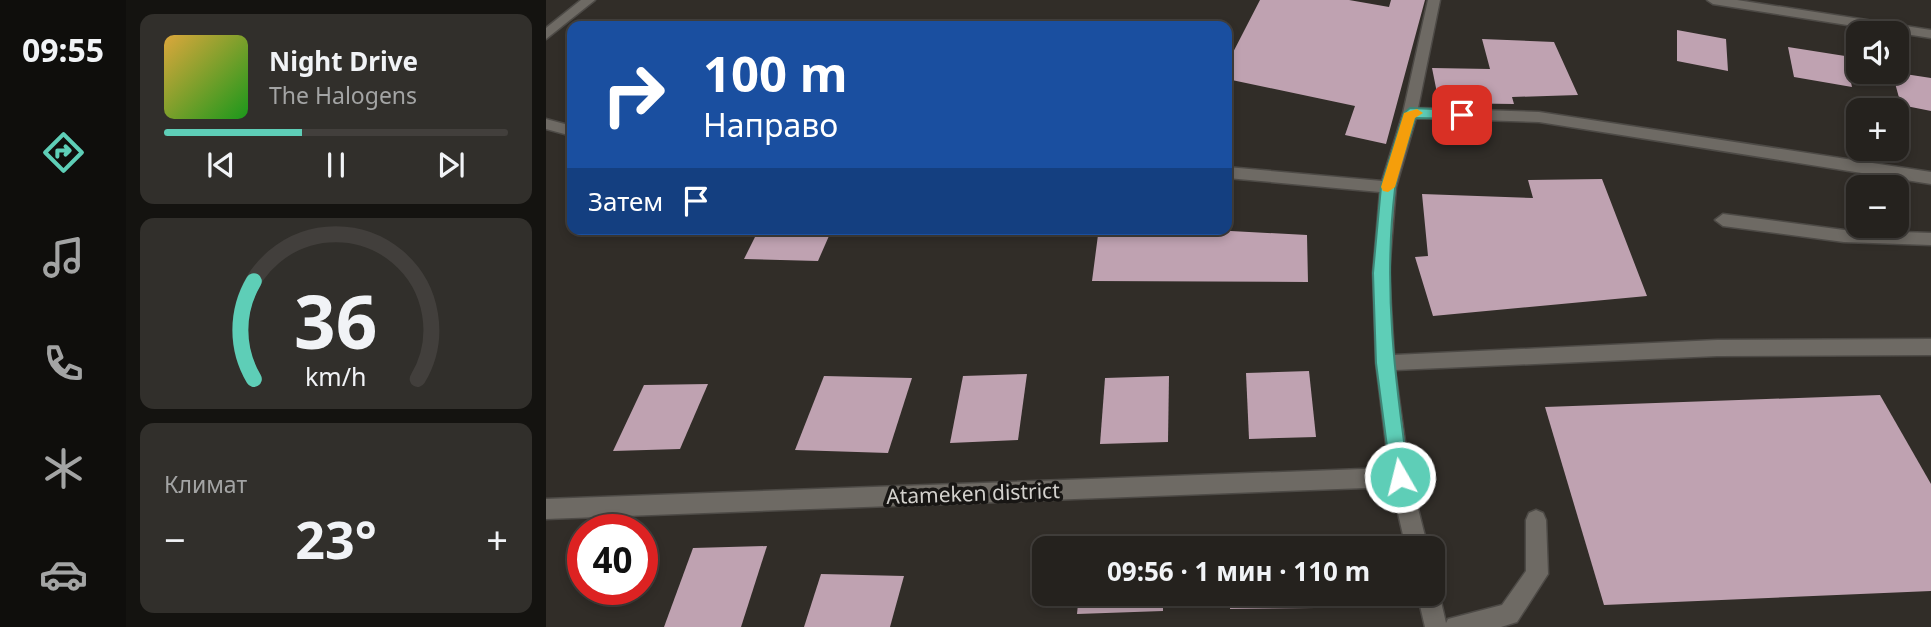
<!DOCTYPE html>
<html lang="ru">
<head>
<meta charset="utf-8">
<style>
	:root { --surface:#25221e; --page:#312f2b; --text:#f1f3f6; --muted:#a3a4a4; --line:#423f3c; --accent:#5eceb7 }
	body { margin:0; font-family:"Noto Sans",sans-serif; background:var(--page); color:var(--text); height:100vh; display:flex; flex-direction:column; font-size:26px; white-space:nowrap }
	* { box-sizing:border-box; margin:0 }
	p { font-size:23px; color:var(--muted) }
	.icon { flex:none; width:38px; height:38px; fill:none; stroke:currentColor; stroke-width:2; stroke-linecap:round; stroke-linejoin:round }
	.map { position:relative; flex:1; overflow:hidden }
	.drawer { display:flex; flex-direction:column; gap:14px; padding:14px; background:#141310; width:420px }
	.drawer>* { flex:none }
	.hud { position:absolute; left:21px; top:21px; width:665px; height:214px; border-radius:14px; box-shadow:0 4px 10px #0003,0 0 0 2px var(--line); background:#1a4fa0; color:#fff; overflow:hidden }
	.tools { position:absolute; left:1300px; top:21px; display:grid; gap:14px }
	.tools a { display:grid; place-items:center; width:63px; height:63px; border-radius:14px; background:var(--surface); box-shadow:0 4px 10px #0003,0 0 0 2px var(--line); font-size:35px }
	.speed { position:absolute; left:21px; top:514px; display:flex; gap:14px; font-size:35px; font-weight:700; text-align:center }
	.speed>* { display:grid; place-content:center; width:91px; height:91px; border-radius:50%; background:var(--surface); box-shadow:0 4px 10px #0003,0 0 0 2px var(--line); line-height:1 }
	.speed .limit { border:10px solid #d22; background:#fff; color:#111 }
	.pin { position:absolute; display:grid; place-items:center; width:60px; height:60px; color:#fff; margin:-30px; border-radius:14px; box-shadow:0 4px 10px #0006 }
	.me { position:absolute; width:77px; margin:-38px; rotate:352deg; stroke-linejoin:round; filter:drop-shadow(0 0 5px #0008) }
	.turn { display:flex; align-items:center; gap:24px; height:147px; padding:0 21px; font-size:32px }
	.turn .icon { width:91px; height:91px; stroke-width:2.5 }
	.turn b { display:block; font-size:49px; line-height:60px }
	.then { display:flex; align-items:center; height:66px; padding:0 21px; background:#0003; gap:14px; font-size:26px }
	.big { font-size:52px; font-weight:700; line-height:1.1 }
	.drawer .tile { flex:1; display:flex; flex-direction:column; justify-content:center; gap:10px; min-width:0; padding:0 24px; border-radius:14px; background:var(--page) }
	.drawer .dial { align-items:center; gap:0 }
	.dial svg { height:182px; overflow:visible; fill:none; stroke:var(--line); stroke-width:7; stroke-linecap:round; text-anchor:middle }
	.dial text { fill:var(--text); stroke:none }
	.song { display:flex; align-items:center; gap:21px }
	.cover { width:84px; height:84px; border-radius:10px; background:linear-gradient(135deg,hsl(40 70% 55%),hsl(120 70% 35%)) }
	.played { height:7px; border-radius:4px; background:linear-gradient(90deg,var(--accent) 40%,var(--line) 40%) }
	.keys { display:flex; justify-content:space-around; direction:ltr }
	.heat { display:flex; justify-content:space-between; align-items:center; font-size:38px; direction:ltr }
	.trip { position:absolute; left:486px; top:536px; width:413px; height:70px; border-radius:14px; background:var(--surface); box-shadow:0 4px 10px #0003,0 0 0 2px var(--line); font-weight:700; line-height:70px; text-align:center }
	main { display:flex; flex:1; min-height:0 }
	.tabs { display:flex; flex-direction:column; width:126px; justify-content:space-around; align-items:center; background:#0f0e0c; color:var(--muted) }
	.tabs .icon { width:49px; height:49px }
	.tabs .selected { color:var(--accent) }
	.tabs b { font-size:32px; color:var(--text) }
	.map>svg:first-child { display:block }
	.building { fill:#bfa2b1 }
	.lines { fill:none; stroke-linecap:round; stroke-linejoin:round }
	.minor-casing { stroke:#4d4a46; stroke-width:3 }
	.minor { fill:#6e6a64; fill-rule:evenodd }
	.route { fill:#5eceb7; stroke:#3d8677; stroke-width:2 }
	.slow { fill:#f59e0b }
	.labels { text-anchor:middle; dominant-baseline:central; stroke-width:7; stroke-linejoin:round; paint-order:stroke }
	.street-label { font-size:21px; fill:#d3d1cd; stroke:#181614 }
</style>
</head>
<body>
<main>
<nav class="tabs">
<b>09:55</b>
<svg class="icon selected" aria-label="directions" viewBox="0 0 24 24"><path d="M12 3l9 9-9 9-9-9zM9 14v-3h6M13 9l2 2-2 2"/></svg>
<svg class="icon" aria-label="music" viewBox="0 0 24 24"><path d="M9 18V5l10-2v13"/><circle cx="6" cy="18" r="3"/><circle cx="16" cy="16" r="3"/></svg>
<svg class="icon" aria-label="phone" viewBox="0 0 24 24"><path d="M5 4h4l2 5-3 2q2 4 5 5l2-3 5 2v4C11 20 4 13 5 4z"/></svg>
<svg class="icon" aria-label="climate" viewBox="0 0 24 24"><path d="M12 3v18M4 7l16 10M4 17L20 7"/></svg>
<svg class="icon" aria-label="car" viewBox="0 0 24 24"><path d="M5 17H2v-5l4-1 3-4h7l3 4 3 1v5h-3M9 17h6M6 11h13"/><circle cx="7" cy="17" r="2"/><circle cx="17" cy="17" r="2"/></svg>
</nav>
<section class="drawer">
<div class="tile">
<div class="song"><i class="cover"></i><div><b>Night Drive</b><p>The Halogens</p></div></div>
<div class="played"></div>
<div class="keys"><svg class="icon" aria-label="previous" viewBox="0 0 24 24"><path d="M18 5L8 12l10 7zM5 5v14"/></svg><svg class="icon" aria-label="pause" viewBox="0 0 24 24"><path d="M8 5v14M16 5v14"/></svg><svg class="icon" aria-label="next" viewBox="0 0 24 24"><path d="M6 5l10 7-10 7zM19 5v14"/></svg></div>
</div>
<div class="tile dial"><svg viewBox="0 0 100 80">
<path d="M14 69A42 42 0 1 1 86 69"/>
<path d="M14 69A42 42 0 0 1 14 26" stroke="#5eceb7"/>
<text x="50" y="56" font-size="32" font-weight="700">36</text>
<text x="50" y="72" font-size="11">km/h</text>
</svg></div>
<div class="tile"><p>Климат</p>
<div class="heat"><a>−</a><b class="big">23°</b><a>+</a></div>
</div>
</section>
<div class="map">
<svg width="1385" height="627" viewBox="0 0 1385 627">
	<rect width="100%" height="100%" fill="#312d28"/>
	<g class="building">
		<path d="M 714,0 L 803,0 L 843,7 L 845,0 L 879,0 L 840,144 L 799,135 L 809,106 L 681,79 L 681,64 Z"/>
		<path d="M 1131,30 L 1180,39 L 1182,71 L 1131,61 Z"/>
		<path d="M 936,39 L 1008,42 L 1032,95 L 966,97 L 968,104 L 893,103 L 886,68 L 944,69 Z"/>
		<path d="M 1242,47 L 1299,56 L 1306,87 L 1248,77 Z"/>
		<path d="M 1346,72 L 1385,78 L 1385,111 L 1355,105 Z"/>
		<path d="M 1056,179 L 1101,296 L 887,316 L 869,257 L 882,256 L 876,194 L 987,198 L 982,180 Z"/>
		<path d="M 213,229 L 286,229 L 272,261 L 198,259 Z"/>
		<path d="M 648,229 L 761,235 L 762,282 L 546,281 L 552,235 L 648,235 Z"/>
		<path d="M 763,371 L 770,437 L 703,439 L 700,373 Z"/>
		<path d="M 481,374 L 472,440 L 404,443 L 417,376 Z"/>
		<path d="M 278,376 L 366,378 L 342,453 L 249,450 Z"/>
		<path d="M 623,376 L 622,442 L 554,444 L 559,378 Z"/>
		<path d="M 162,384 L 134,449 L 67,451 L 98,385 Z"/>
		<path d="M 1334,395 L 1385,484 L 1385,591 L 1058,605 L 999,407 Z"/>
		<path d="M 619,535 L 619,548 L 537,548 L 538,538 Z"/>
		<path d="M 684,537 L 765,537 L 766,548 L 684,548 Z"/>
		<path d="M 221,546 L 195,627 L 118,627 L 147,548 Z"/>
		<path d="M 275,574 L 358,576 L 344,627 L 258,627 Z"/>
		<path d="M 533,593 L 617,593 L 617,611 L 531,614 Z"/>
		<path d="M 684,593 L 769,593 L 769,608 L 684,609 Z"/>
	</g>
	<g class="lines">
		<g class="minor-casing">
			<g id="minor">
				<path d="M 35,0 L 49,0 L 0,39 L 0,28 Z"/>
				<path d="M 882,0 L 894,0 L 872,108 L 993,112 L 1385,172 L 1385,184 L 993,122 L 870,118 L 850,187 L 843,273 L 848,355 L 1171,340 L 1385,339 L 1385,355 L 1171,356 L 849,370 L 864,477 L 882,548 L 860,548 L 846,487 L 0,519 L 0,499 L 843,468 L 830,363 L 827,273 L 834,192 L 681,178 L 681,167 L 836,181 L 857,113 Z"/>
				<path d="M 1161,0 L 1191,0 L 1385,30 L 1385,38 L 1167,4 Z"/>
				<path d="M 0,119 L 26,126 L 26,136 L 0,129 Z"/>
				<path d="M 1177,214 L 1298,230 L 1385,233 L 1385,245 L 1298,242 L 1177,226 L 1169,220 Z"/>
				<path d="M 990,510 L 997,513 L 1000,520 L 1002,574 L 971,622 L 955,627 L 879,627 L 871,593 L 887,593 L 887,584 L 893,593 L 900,623 L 902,619 L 956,605 L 980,571 L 980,520 L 983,513 Z"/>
			</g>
		</g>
		<use href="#minor" class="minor"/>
	</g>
	<path class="route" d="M 864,108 L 916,110 L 923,115 L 916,119 L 869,118 C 863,141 852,165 849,189 C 837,286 849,381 863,477 L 860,483 L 854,485 L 847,483 L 845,477 L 830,363 L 827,273 L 835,187 L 858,113 Z"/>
	<path class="slow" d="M 871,109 L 877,113 L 869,118 L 849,187 L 842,192 L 837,191 L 835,187 L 858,113 Z"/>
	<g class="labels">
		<g class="street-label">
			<text transform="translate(427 493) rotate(-2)">Atameken district</text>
		</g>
	</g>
</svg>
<div class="tools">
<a><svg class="icon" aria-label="sound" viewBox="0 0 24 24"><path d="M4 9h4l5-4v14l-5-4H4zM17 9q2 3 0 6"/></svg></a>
<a>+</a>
<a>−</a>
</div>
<div class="speed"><div class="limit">40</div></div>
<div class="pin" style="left:916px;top:115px;background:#d93025"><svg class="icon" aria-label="arrive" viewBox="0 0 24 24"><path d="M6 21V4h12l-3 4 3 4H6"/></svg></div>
<svg class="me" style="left:854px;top:477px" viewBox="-20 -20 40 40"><circle r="17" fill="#5eceb7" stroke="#fff" stroke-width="3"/><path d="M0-11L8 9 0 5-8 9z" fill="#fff"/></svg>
<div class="trip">09:56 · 1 мин · 110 m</div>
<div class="hud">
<div class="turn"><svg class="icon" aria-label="right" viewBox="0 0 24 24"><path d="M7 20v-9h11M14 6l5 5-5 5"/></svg><div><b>100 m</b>Направо</div></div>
<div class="then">Затем<svg class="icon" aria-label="arrive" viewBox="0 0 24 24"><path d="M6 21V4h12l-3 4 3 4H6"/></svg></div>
</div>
</div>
</main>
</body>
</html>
